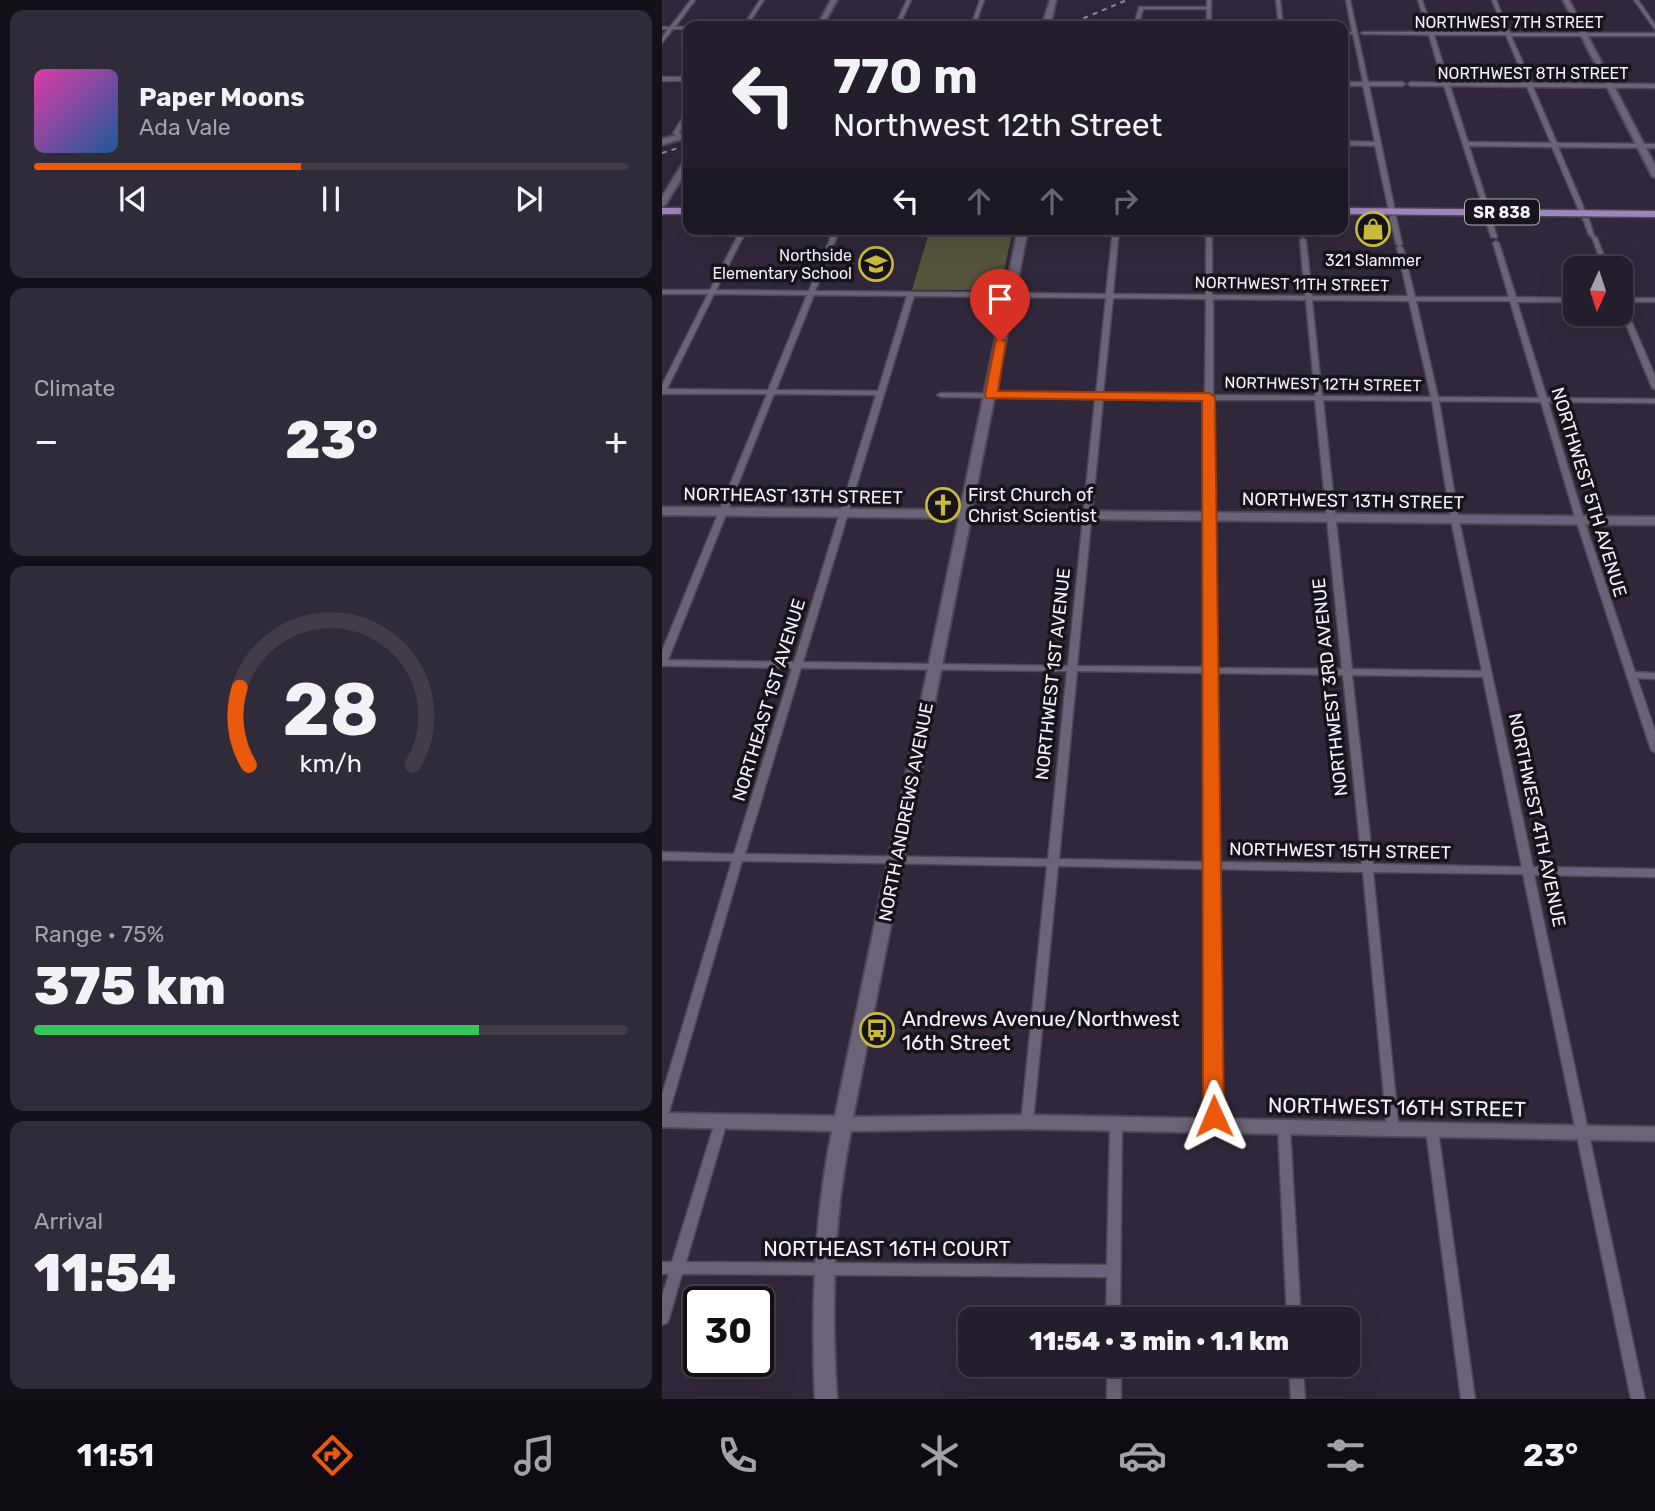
<!DOCTYPE html>
<html lang="en">
<head>
<meta charset="utf-8">
<style>
	:root { --surface:#241e2c; --page:#302b38; --text:#f1f3f6; --muted:#a3a2a9; --line:#413c48; --accent:#ea580c }
	body { margin:0; font-family:Rubik,sans-serif; background:var(--page); color:var(--text); height:100vh; display:flex; flex-direction:column; font-size:26px; white-space:nowrap }
	* { box-sizing:border-box; margin:0 }
	p { font-size:23px; color:var(--muted) }
	.icon { flex:none; width:38px; height:38px; fill:none; stroke:currentColor; stroke-width:2; stroke-linecap:round; stroke-linejoin:round }
	.map { position:relative; flex:1; overflow:hidden }
	.drawer { display:flex; flex-direction:column; gap:10px; padding:10px; background:#141018; width:662px }
	.drawer>* { flex:none }
	.guide { position:absolute; left:21px; top:21px; width:665px; height:214px; border-radius:14px; box-shadow:0 7px 28px #0002,0 0 0 2px var(--line); background:#241e2c; color:var(--text); overflow:hidden }
	.needle { width:46px; rotate:183deg }
	.fabs { position:absolute; left:901px; top:256px; display:grid; gap:14px }
	.fabs a { display:grid; place-items:center; width:70px; height:70px; border-radius:14px; background:var(--surface); box-shadow:0 7px 28px #0002,0 0 0 2px var(--line); font-size:35px }
	.speed { position:absolute; left:21px; top:1286px; display:flex; gap:14px; font-size:35px; font-weight:700; text-align:center }
	.speed>* { display:grid; place-content:center; width:91px; height:91px; border-radius:50%; background:var(--surface); box-shadow:0 7px 28px #0002,0 0 0 2px var(--line); line-height:1 }
	.speed .limit { border:4px solid #111; border-radius:10px; background:#fff; color:#111 }
	.pin { position:absolute; display:grid; place-items:center; width:60px; height:60px; color:#fff; margin:-72px -30px; border-radius:50% 50% 50% 0; rotate:-45deg; box-shadow:0 0 7px #0007 }
	.pin .icon { rotate:45deg }
	.me { position:absolute; width:77px; margin:-38px; rotate:359deg; stroke-linejoin:round; filter:drop-shadow(0 0 5px #0008) }
	.turn { display:flex; align-items:center; gap:24px; height:147px; padding:0 35px; font-size:32px }
	.turn .icon { width:91px; height:91px; stroke-width:2.5 }
	.turn b { display:block; font-size:49px; line-height:60px }
	.lanes { display:flex; align-items:center; height:66px; padding:0 35px; background:#0003; justify-content:center; gap:35px; direction:ltr }
	.lanes .off { opacity:.35 }
	.big { font-size:52px; font-weight:800; line-height:1.1 }
	.drawer .tile { flex:1; display:flex; flex-direction:column; justify-content:center; gap:10px; min-width:0; padding:0 24px; border-radius:14px; background:var(--page) }
	.drawer .dial { align-items:center; gap:0 }
	.dial svg { height:182px; overflow:visible; fill:none; stroke:var(--line); stroke-width:7; stroke-linecap:round; text-anchor:middle }
	.dial text { fill:var(--text); stroke:none }
	.song { display:flex; align-items:center; gap:21px }
	.cover { width:84px; height:84px; border-radius:10px; background:linear-gradient(135deg,hsl(320 70% 55%),hsl(210 70% 35%)) }
	.played { height:7px; border-radius:4px; background:linear-gradient(90deg,var(--accent) 45%,var(--line) 45%) }
	.keys { display:flex; justify-content:space-around; direction:ltr }
	.heat { display:flex; justify-content:space-between; align-items:center; font-size:38px; direction:ltr }
	.charge { height:10px; border-radius:5px; background:linear-gradient(90deg,#34c759 75%,var(--line) 0) }
	.trip { position:absolute; left:296px; top:1307px; width:402px; height:70px; border-radius:14px; background:var(--surface); box-shadow:0 7px 28px #0002,0 0 0 2px var(--line); font-weight:800; line-height:70px; text-align:center }
	.tabs { display:flex; height:112px; justify-content:space-around; align-items:center; background:#0e0c12; color:var(--muted) }
	.tabs .icon { width:49px; height:49px }
	.tabs .on { color:var(--accent) }
	.tabs b { font-size:32px; color:var(--text) }
	main { display:flex; flex:1; min-height:0 }
	.map>svg:first-child { display:block }
	.green { fill:#55533b }
	.lines { fill:none; stroke-linecap:round; stroke-linejoin:round }
	.street-casing { stroke:#4d4756; stroke-width:3 }
	.secondary-casing { stroke:#4d4756; stroke-width:4 }
	.primary-casing { stroke:#4d4756; stroke-width:3 }
	.street { fill:#6b6377; fill-rule:evenodd }
	.secondary { fill:#6b6377; fill-rule:evenodd }
	.primary { fill:#9f85bd; fill-rule:evenodd }
	.rail { stroke:#8f8998; stroke-width:2; stroke-dasharray:5 5; stroke-linecap:butt }
	.route { fill:#ea580c; stroke:#983908; stroke-width:2 }
	.labels { text-anchor:middle; dominant-baseline:central; stroke-width:7; stroke-linejoin:round; paint-order:stroke }
	.far-street-label { font-size:16px; fill:#f5f0fc; stroke:#16131b }
	.shield { fill:#16131b; stroke:#b2aeb8; stroke-width:2 }
	.shield-label { font-size:16px; font-weight:bold; fill:#f5f0fc }
	.far-poi-label { font-size:16px; fill:#f5f0fc; stroke:#16131b; text-anchor:end }
	.street-label { font-size:18px; fill:#f5f0fc; stroke:#16131b }
	.poi-label { font-size:18px; fill:#f5f0fc; stroke:#16131b; text-anchor:start }
	.near-poi-label { font-size:21px; fill:#f5f0fc; stroke:#16131b; text-anchor:start }
	.near-street-label { font-size:21px; fill:#f5f0fc; stroke:#16131b }
</style>
</head>
<body>
<main>
<section class="drawer">
<div class="tile">
<div class="song"><i class="cover"></i><div><b>Paper Moons</b><p>Ada Vale</p></div></div>
<div class="played"></div>
<div class="keys"><svg class="icon" aria-label="previous" viewBox="0 0 24 24"><path d="M18 5L8 12l10 7zM5 5v14"/></svg><svg class="icon" aria-label="pause" viewBox="0 0 24 24"><path d="M8 5v14M16 5v14"/></svg><svg class="icon" aria-label="next" viewBox="0 0 24 24"><path d="M6 5l10 7-10 7zM19 5v14"/></svg></div>
</div>
<div class="tile"><p>Climate</p>
<div class="heat"><a>−</a><b class="big">23°</b><a>+</a></div>
</div>
<div class="tile dial"><svg viewBox="0 0 100 80">
<path d="M14 69A42 42 0 1 1 86 69"/>
<path d="M14 69A42 42 0 0 1 10 35" stroke="#ea580c"/>
<text x="50" y="56" font-size="32" font-weight="700">28</text>
<text x="50" y="72" font-size="11">km/h</text>
</svg></div>
<div class="tile"><p>Range · 75%</p><b class="big">375 km</b><div class="charge"></div></div>
<div class="tile"><p>Arrival</p><b class="big">11:54</b></div>
</section>
<div class="map">
<svg width="994" height="1399" viewBox="0 0 994 1399">
	<rect width="100%" height="100%" fill="#30283a"/>
	<path class="green" d="M 268,229 L 351,229 L 338,290 L 250,290 Z"/>
	<g class="lines">
		<g class="street-casing">
			<g id="street">
				<path d="M 29,0 L 33,0 L 13,27 L 26,27 L 26,29 L 11,29 L 0,43 L 0,38 L 6,29 L 0,29 L 0,27 L 8,27 Z"/>
				<path d="M 98,0 L 102,0 L 85,26 L 81,26 Z"/>
				<path d="M 245,0 L 249,0 L 237,26 L 233,26 Z"/>
				<path d="M 318,0 L 322,0 L 313,26 L 309,26 Z"/>
				<path d="M 545,0 L 549,0 L 549,26 L 545,26 L 545,9 L 481,9 L 476,26 L 472,26 L 477,7 L 545,7 Z"/>
				<path d="M 614,0 L 618,0 L 621,26 L 617,26 Z"/>
				<path d="M 684,0 L 688,0 L 706,82 L 740,82 L 743,84 L 740,86 L 707,86 L 733,211 L 730,213 L 727,211 L 713,146 L 681,145 L 681,141 L 713,142 L 701,86 L 681,86 L 681,82 L 701,82 L 691,34 L 681,34 L 681,32 L 690,32 Z"/>
				<path d="M 756,0 L 760,0 L 771,32 L 843,32 L 830,0 L 834,0 L 848,33 L 994,33 L 994,36 L 849,36 L 870,83 L 994,84 L 994,88 L 871,87 L 895,143 L 994,144 L 994,148 L 896,147 L 924,213 L 921,215 L 918,213 L 890,147 L 807,146 L 828,212 L 823,213 L 782,86 L 749,86 L 746,84 L 749,82 L 781,83 L 767,35 L 701,34 L 699,33 L 701,32 L 766,32 ZM 772,35 L 844,35 L 864,83 L 787,83 ZM 788,86 L 865,87 L 889,143 L 806,142 Z"/>
				<path d="M 972,0 L 976,0 L 994,26 L 994,31 Z"/>
				<rect x="0" y="77" width="26" height="4"/>
				<path d="M 26,112 L 26,118 L 17,132 L 22,136 L 17,137 L 11,133 L 24,113 Z"/>
				<path d="M 731,215 L 734,217 L 740,244 L 737,246 L 734,244 L 728,217 Z"/>
				<path d="M 824,217 L 829,218 L 835,237 L 834,238 L 829,237 L 823,218 Z"/>
				<path d="M 922,218 L 927,219 L 932,236 L 935,238 L 947,268 L 941,268 L 930,237 L 927,235 L 921,219 Z"/>
				<path d="M 79,229 L 85,229 L 54,290 L 147,291 L 172,229 L 178,229 L 153,291 L 444,294 L 451,229 L 457,229 L 451,294 L 544,295 L 544,238 L 547,236 L 550,238 L 550,295 L 643,296 L 638,240 L 641,238 L 644,240 L 650,296 L 746,296 L 735,248 L 738,246 L 741,248 L 753,297 L 847,297 L 831,243 L 834,241 L 837,243 L 854,297 L 914,298 L 914,302 L 855,302 L 885,398 L 994,399 L 994,403 L 886,402 L 922,520 L 973,672 L 994,673 L 994,679 L 975,678 L 994,734 L 994,753 L 989,750 L 914,520 L 879,402 L 777,401 L 797,520 L 871,867 L 994,869 L 994,877 L 872,875 L 983,1399 L 969,1399 L 861,874 L 711,872 L 737,1130 L 735,1134 L 731,1135 L 727,1134 L 725,1130 L 701,872 L 553,869 L 558,1126 L 556,1130 L 552,1131 L 548,1130 L 546,1126 L 543,869 L 396,866 L 371,1122 L 369,1126 L 365,1127 L 361,1126 L 359,1122 L 385,866 L 80,861 L 6,1116 L 4,1120 L 0,1121 L 0,1095 L 70,861 L 0,860 L 0,852 L 72,854 L 130,668 L 0,666 L 0,651 L 105,394 L 0,394 L 0,385 L 46,294 L 0,294 L 0,290 L 48,290 ZM 52,294 L 145,295 L 106,390 L 5,389 ZM 152,295 L 245,296 L 216,391 L 114,390 ZM 252,296 L 444,298 L 434,394 L 279,393 L 275,395 L 279,397 L 433,399 L 406,666 L 141,662 ZM 451,298 L 544,299 L 543,395 L 441,394 ZM 551,299 L 644,300 L 653,396 L 551,395 ZM 650,300 L 747,301 L 769,397 L 660,396 ZM 754,301 L 848,301 L 877,398 L 776,397 ZM 112,394 L 214,395 L 132,662 L 6,660 ZM 441,399 L 543,399 L 543,667 L 415,666 ZM 551,400 L 653,400 L 680,669 L 552,668 ZM 661,400 L 770,401 L 789,520 L 820,671 L 690,669 ZM 139,668 L 405,671 L 386,859 L 83,854 ZM 415,671 L 543,673 L 543,862 L 397,859 ZM 552,673 L 681,675 L 700,864 L 553,862 ZM 690,675 L 821,677 L 860,867 L 711,864 Z"/>
				<path d="M 545,229 L 551,229 L 551,232 L 546,233 Z"/>
				<path d="M 959,298 L 994,298 L 994,302 L 959,302 L 962,304 L 994,378 L 994,390 L 990,388 L 959,312 Z"/>
				<path d="M 59,1117 L 63,1118 L 65,1122 L 24,1262 L 445,1265 L 448,1124 L 450,1120 L 454,1119 L 458,1120 L 460,1124 L 458,1320 L 444,1320 L 445,1277 L 20,1274 L 7,1319 L 5,1323 L 0,1325 L 0,1296 L 7,1274 L 0,1274 L 0,1262 L 10,1262 L 53,1122 L 55,1118 Z"/>
				<path d="M 622,1122 L 626,1123 L 628,1127 L 639,1320 L 625,1320 L 616,1127 L 618,1123 Z"/>
				<path d="M 770,1125 L 774,1126 L 776,1130 L 813,1399 L 799,1399 L 764,1130 L 766,1126 Z"/>
				<rect x="445" y="1365" width="14" height="34"/>
				<path d="M 627,1365 L 641,1365 L 643,1399 L 629,1399 Z"/>
			</g>
		</g>
		<g class="secondary-casing">
			<g id="secondary">
				<path d="M 169,0 L 175,0 L 161,26 L 155,26 Z"/>
				<path d="M 388,0 L 394,0 L 389,22 L 385,24 L 381,22 Z"/>
				<path d="M 901,0 L 907,0 L 994,167 L 994,178 L 990,176 Z"/>
				<path d="M 26,132 L 26,137 L 0,145 L 0,139 Z"/>
				<path d="M 26,158 L 26,168 L 4,204 L 0,207 L 0,197 L 22,161 Z"/>
				<path d="M 356,229 L 366,229 L 310,510 L 994,517 L 994,525 L 309,518 L 191,1117 L 365,1115 L 994,1127 L 994,1141 L 365,1129 L 189,1131 C 171,1219 169,1310 175,1399 L 153,1399 C 149,1310 152,1219 170,1131 L 0,1127 L 0,1113 L 173,1116 L 297,518 L 0,515 L 0,507 L 298,510 Z"/>
			</g>
		</g>
		<g class="primary-casing">
			<g id="primary">
				<rect x="0" y="208" width="26" height="6"/>
				<path d="M 681,208 L 994,211 L 994,217 L 681,214 Z"/>
			</g>
		</g>
		<use href="#street" class="street"/>
		<use href="#secondary" class="secondary"/>
		<use href="#primary" class="primary"/>
		<g class="rail">
			<path d="M 403,26 L 465,0"/>
			<path d="M 0,153 L 26,145"/>
		</g>
	</g>
	<path class="route" d="M 334,339 L 344,341 L 336,391 L 547,393 L 553,397 L 562,1116 L 559,1122 L 552,1124 L 544,1122 L 541,1116 L 540,401 L 324,398 L 323,395 Z"/>
	<defs>
		<g id="shop-ring" transform="scale(1.75)"><circle r="9.5" fill="#16131b" stroke="#c8bb3b" stroke-width="1.5"/><path d="M-5-2.5h2.3a2.7 3.5 0 0 1 5.4 0H5L5.5 6h-11ZM-1.5-2.5h3a1.5 2.3 0 0 0-3 0Z" fill="#c8bb3b"/></g>
		<g id="school-ring" transform="scale(1.75)"><circle r="9.5" fill="#16131b" stroke="#c8bb3b" stroke-width="1.5"/><path d="M0-5L7-2L0 1L-7-2ZM-4 1L0 2.5L4 1V4Q0 6-4 4Z" fill="#c8bb3b"/></g>
		<g id="church-ring" transform="scale(1.75)"><circle r="9.5" fill="#16131b" stroke="#c8bb3b" stroke-width="1.5"/><path d="M-1.2-6h2.4v3.5h3.3v2.4h-3.3V6h-2.4V-.1h-3.3v-2.4h3.3Z" fill="#c8bb3b"/></g>
		<g id="bus-ring" transform="scale(1.75)"><circle r="9.5" fill="#16131b" stroke="#c8bb3b" stroke-width="1.5"/><path d="M-5-6H5V4H4V6H2V4H-2V6H-4V4H-5ZM-3.5-4V0h7V-4ZM-3.5 1.2v1.5H-2V1.2ZM2 1.2v1.5H3.5V1.2Z" fill="#c8bb3b"/></g>
	</defs>
	<g fill-rule="evenodd">
		<use href="#shop-ring" x="711" y="229"/>
		<use href="#school-ring" x="214" y="264"/>
		<use href="#church-ring" x="281" y="505"/>
		<use href="#bus-ring" x="215" y="1030"/>
	</g>
	<g class="labels">
		<g class="far-street-label">
			<text x="847" y="22">NORTHWEST 7TH STREET</text>
			<text x="871" y="73">NORTHWEST 8TH STREET</text>
			<text transform="translate(630 284) rotate(1)">NORTHWEST 11TH STREET</text>
			<text transform="translate(661 384) rotate(1)">NORTHWEST 12TH STREET</text>
		</g>
		<rect class="shield" x="803" y="199.5" width="74" height="25" rx="5"/>
		<g class="shield-label">
			<text x="840" y="212">SR 838</text>
		</g>
		<g class="far-poi-label">
			<text x="190" y="255">Northside<tspan x="190" dy="18">Elementary School</tspan></text>
			<text x="711" y="260" text-anchor="middle">321 Slammer</text>
		</g>
		<g class="street-label">
			<text transform="translate(927 492) rotate(73)">NORTHWEST 5TH AVENUE</text>
			<text transform="translate(131 496) rotate(1)">NORTHEAST 13TH STREET</text>
			<text transform="translate(691 501) rotate(1)">NORTHWEST 13TH STREET</text>
			<text transform="translate(391 674) rotate(-84)">NORTHWEST 1ST AVENUE</text>
			<text transform="translate(668 687) rotate(-96)">NORTHWEST 3RD AVENUE</text>
			<text transform="translate(107 700) rotate(-73)">NORTHEAST 1ST AVENUE</text>
			<text transform="translate(244 812) rotate(-79)">NORTH ANDREWS AVENUE</text>
			<text transform="translate(875 820) rotate(78)">NORTHWEST 4TH AVENUE</text>
			<text transform="translate(678 851) rotate(1)">NORTHWEST 15TH STREET</text>
		</g>
		<g class="poi-label">
			<text x="306" y="495">First Church of<tspan x="306" dy="21">Christ Scientist</tspan></text>
		</g>
		<g class="near-poi-label">
			<text x="240" y="1018">Andrews Avenue/Northwest<tspan x="240" dy="24">16th Street</tspan></text>
		</g>
		<g class="near-street-label">
			<text transform="translate(735 1107) rotate(1)">NORTHWEST 16TH STREET</text>
			<text x="225" y="1248">NORTHEAST 16TH COURT</text>
		</g>
	</g>
</svg>
<div class="fabs">
<a><svg class="needle" viewBox="-14 -14 28 28"><path d="M0-13l5 13h-10z" fill="#e53935"/><path d="M0 13l5-13h-10z" fill="#a3a2a9"/></svg></a>
</div>
<div class="speed"><div class="limit">30</div></div>
<div class="pin" style="left:338px;top:341px;background:#d93025"><svg class="icon" aria-label="arrive" viewBox="0 0 24 24"><path d="M6 21V4h12l-3 4 3 4H6"/></svg></div>
<svg class="me" style="left:552px;top:1116px" viewBox="-20 -20 40 40"><path d="M0-17L14 15 0 8-14 15z" fill="#ea580c" stroke="#fff" stroke-width="4"/></svg>
<div class="trip">11:54 · 3 min · 1.1 km</div>
<div class="guide">
<div class="turn"><svg class="icon" aria-label="left" viewBox="0 0 24 24"><path d="M17 20v-9H6M10 6l-5 5 5 5"/></svg><div><b>770 m</b>Northwest 12th Street</div></div>
<div class="lanes"><svg class="icon" aria-label="left" viewBox="0 0 24 24"><path d="M17 20v-9H6M10 6l-5 5 5 5"/></svg><svg class="icon off" aria-label="ahead" viewBox="0 0 24 24"><path d="M12 20V5M6 11l6-6 6 6"/></svg><svg class="icon off" aria-label="ahead" viewBox="0 0 24 24"><path d="M12 20V5M6 11l6-6 6 6"/></svg><svg class="icon off" aria-label="right" viewBox="0 0 24 24"><path d="M7 20v-9h11M14 6l5 5-5 5"/></svg></div>
</div>
</div>
</main>
<nav class="tabs">
<b>11:51</b>
<svg class="icon on" aria-label="directions" viewBox="0 0 24 24"><path d="M12 3l9 9-9 9-9-9zM9 14v-3h6M13 9l2 2-2 2"/></svg>
<svg class="icon" aria-label="music" viewBox="0 0 24 24"><path d="M9 18V5l10-2v13"/><circle cx="6" cy="18" r="3"/><circle cx="16" cy="16" r="3"/></svg>
<svg class="icon" aria-label="phone" viewBox="0 0 24 24"><path d="M5 4h4l2 5-3 2q2 4 5 5l2-3 5 2v4C11 20 4 13 5 4z"/></svg>
<svg class="icon" aria-label="climate" viewBox="0 0 24 24"><path d="M12 3v18M4 7l16 10M4 17L20 7"/></svg>
<svg class="icon" aria-label="car" viewBox="0 0 24 24"><path d="M5 17H2v-5l4-1 3-4h7l3 4 3 1v5h-3M9 17h6M6 11h13"/><circle cx="7" cy="17" r="2"/><circle cx="17" cy="17" r="2"/></svg>
<svg class="icon" aria-label="filters" viewBox="0 0 24 24"><path d="M4 7h16M4 17h16"/><circle cx="9" cy="7" r="2"/><circle cx="15" cy="17" r="2"/></svg>
<b>23°</b>
</nav>
</body>
</html>
